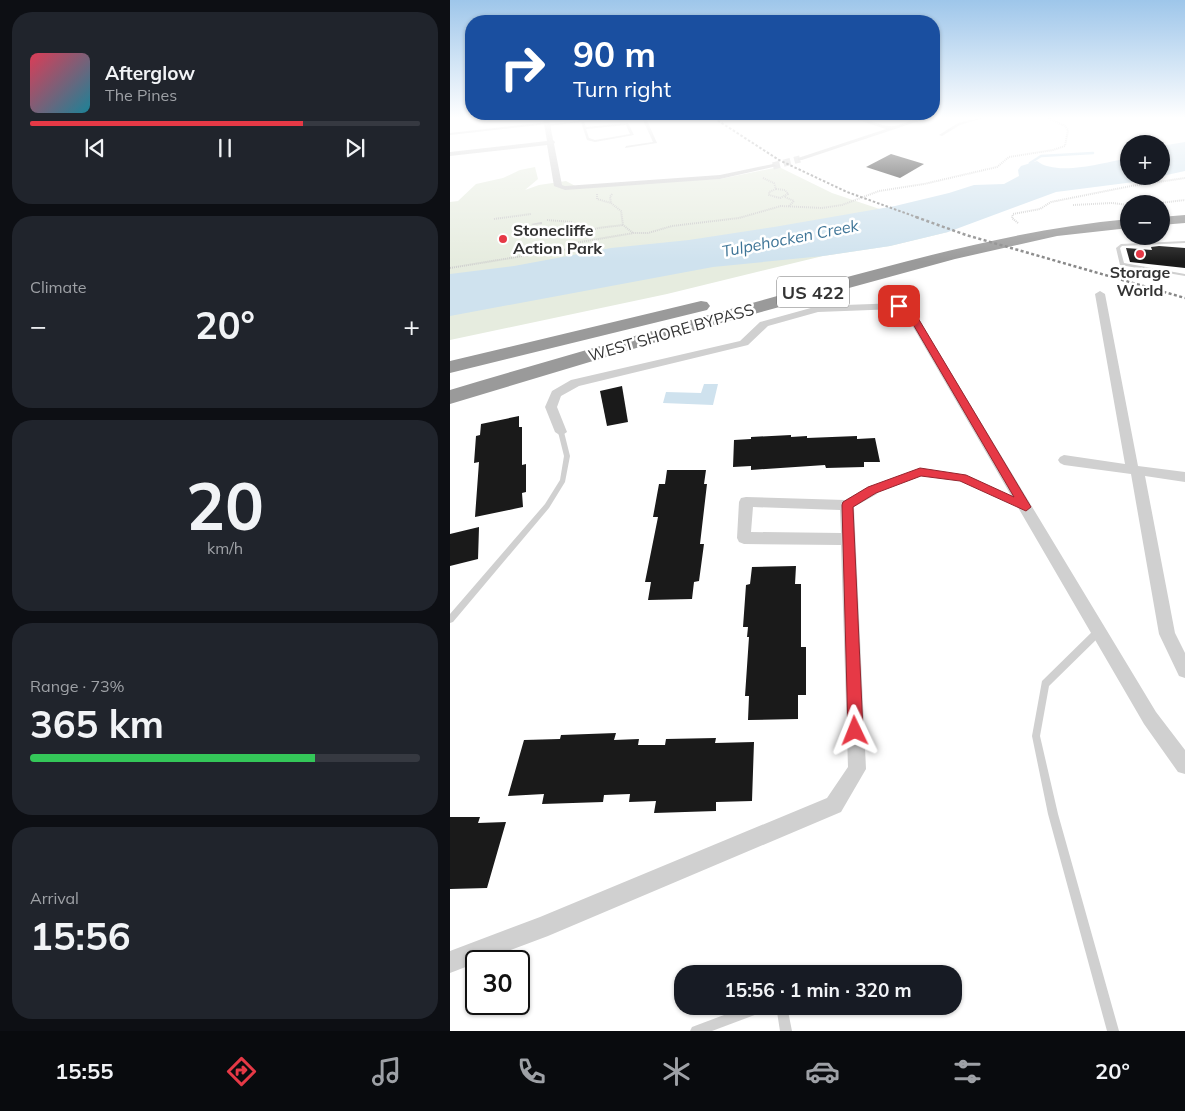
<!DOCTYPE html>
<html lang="en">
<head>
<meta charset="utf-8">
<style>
	:root { --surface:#171b24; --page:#20242c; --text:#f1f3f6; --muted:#9ea1a6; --line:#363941; --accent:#e63946 }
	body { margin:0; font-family:Mulish,sans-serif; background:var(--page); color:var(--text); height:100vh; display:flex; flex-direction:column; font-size:19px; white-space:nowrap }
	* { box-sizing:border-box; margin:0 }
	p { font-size:16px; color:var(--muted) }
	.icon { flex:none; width:28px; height:28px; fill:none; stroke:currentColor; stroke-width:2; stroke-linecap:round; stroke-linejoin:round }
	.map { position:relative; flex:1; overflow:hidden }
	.details { display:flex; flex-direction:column; gap:12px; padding:12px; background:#0d0f14; width:450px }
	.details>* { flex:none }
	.top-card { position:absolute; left:15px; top:15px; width:475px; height:105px; border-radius:20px; box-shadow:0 1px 4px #0004; background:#1a4fa0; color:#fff; overflow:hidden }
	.tools { position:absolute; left:670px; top:135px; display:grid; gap:10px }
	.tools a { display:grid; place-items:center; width:50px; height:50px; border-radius:50%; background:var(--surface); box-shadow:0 1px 4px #0004; font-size:25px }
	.speed { position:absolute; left:15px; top:950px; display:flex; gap:10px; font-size:25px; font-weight:700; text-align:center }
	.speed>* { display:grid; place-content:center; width:65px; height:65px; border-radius:50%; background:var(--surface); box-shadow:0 1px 4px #0004; line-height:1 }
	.speed .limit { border:2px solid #111; border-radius:8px; background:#fff; color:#111 }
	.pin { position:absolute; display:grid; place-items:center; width:42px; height:42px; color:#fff; margin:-21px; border-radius:10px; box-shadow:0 2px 8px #0006 }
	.me { position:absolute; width:55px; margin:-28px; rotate:358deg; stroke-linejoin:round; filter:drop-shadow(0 0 4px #0008) }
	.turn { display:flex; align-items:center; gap:18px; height:105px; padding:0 25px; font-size:22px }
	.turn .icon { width:65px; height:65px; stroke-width:2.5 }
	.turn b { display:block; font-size:35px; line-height:42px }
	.big { font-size:38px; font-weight:700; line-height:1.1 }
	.details .card { flex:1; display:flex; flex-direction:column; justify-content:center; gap:8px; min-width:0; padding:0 18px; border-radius:20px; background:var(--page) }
	.details .dial { align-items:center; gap:0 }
	.dial b { font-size:65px; line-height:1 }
	.song { display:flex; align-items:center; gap:15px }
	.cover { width:60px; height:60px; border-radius:8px; background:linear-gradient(135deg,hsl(350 70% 55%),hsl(190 70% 35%)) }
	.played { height:5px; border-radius:2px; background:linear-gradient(90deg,var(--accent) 70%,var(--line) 70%) }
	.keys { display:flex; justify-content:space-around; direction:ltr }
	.heat { display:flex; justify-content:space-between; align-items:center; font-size:28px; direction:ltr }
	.charge { height:8px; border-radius:4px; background:linear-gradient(90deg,#34c759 73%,var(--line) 0) }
	.trip { position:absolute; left:224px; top:965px; width:288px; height:50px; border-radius:20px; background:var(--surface); box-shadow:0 1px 4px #0004; font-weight:700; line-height:50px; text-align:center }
	.tabs { display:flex; height:80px; justify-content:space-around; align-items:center; background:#090b0e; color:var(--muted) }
	.tabs .icon { width:35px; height:35px }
	.tabs .current { color:var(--accent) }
	.tabs b { font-size:22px; color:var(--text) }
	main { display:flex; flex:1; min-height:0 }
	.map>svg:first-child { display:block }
	.green { fill:#e6ecdf }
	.water { fill:#cfe2ee }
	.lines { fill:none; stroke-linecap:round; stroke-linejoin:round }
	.stream { stroke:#cfe2ee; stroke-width:2.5 }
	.building { fill:#1a1a1a }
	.street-tunnel { stroke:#d6d6d6; stroke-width:7; stroke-dasharray:7 4; stroke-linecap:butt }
	.path { stroke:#cdcdcd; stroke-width:2; stroke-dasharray:1 1; stroke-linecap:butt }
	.lane { fill:#d0d0d0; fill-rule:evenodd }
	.street { fill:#d0d0d0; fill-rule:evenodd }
	.highway { fill:#9a9a9a; fill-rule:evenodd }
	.rail-far1 { stroke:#888; stroke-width:2; stroke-dasharray:2.5 2; stroke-linecap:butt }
	.rail { stroke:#888; stroke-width:2.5; stroke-dasharray:3 2.5; stroke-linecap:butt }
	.route { fill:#e63946; stroke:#96252e }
	.poi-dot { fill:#e63946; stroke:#fff; stroke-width:2 }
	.labels { text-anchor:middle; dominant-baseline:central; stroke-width:5; stroke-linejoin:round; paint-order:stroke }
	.far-poi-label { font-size:16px; font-weight:bold; fill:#333; stroke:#fff; text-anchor:start }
	.far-water-label { font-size:16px; font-style:italic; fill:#3f7597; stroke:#fff }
	.far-street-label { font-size:16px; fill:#333; stroke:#fff }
	.shield { fill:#fff; stroke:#707070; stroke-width:1 }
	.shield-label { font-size:18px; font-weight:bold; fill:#333 }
</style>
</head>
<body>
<main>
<section class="details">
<div class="card">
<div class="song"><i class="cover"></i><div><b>Afterglow</b><p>The Pines</p></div></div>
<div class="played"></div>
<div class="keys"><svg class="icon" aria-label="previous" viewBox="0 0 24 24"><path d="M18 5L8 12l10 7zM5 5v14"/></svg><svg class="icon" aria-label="pause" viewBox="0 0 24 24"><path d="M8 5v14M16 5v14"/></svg><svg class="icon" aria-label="next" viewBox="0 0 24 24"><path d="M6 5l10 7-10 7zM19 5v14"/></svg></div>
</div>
<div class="card"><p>Climate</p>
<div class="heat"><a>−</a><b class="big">20°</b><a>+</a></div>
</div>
<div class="card dial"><b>20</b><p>km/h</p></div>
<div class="card"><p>Range · 73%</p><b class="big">365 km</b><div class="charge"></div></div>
<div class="card"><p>Arrival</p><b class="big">15:56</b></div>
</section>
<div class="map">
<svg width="735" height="1031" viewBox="0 0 735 1031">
	<rect width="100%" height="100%" fill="#fff"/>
	<path class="green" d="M 85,167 L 88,179 L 75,190 L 89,185 L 116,181 L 129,188 L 236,180 L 270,179 L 329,167 L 382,193 L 498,232 L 440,246 L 373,256 L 217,294 L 0,340 L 0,202 L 8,201 L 26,184 L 53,178 L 70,170 Z"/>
	<g class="water">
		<path d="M 735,142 L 735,171 L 684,182 L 606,192 L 498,232 L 440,246 L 373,256 L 263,267 L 0,316 L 0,274 L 64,266 L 161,248 L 239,240 L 324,227 L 445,206 L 499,193 L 524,185 L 554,184 L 569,176 L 568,170 L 571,166 L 587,161 C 607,177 656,162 679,158 L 679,176 L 711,176 L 711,146 Z"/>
		<path d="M 254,384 L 268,384 L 263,405 L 213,403 L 216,392 L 251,393 Z"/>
	</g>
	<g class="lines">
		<path class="stream" d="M 579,168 L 580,163 L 591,156 L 643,153"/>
	</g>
	<g class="building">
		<path d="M 441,154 L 474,164 L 450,178 L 416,167 Z"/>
		<path d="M 709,246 L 735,248 L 735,268 L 680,262 L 676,248 L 702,250 L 701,247 Z"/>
		<path d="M 172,386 L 178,422 L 157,426 L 150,391 Z"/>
		<path d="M 69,416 L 69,427 L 72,427 L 72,465 L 76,464 L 76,492 L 72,493 L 73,507 L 25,517 L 29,462 L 24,463 L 26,436 L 30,435 L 31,424 Z"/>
		<path d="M 341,435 L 341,437 L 357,436 L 357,438 L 407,436 L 407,439 L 425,438 L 430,462 L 414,462 L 414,467 L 376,468 L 375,465 L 301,470 L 301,466 L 283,467 L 284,440 L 301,439 L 301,437 Z"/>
		<path d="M 217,470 L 256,470 L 254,484 L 257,484 L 250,544 L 254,544 L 249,581 L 244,582 L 242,599 L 198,600 L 201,582 L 195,582 L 208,517 L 203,517 L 209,484 L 215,484 Z"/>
		<path d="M 29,527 L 28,559 L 0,566 L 0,534 Z"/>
		<path d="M 346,566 L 345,584 L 351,584 L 351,647 L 356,647 L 356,695 L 348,695 L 348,719 L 298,720 L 299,696 L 295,696 L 299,637 L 297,637 L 298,627 L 293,627 L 296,585 L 300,584 L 302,567 Z"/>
		<path d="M 166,733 L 164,740 L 189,739 L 188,745 L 215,745 L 216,739 L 266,738 L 265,743 L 304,742 L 302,801 L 266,802 L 266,811 L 204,813 L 206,801 L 179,802 L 180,794 L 154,795 L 153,802 L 92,804 L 94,794 L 58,796 L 74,740 L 110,739 L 111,735 Z"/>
		<path d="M 0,817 L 30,817 L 28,823 L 56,822 L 37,888 L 0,889 Z"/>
	</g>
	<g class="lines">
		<path class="street-tunnel" d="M 323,166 L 350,159"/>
		<g class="path">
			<path d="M 313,178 L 324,183 L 326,189"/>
			<path d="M 326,189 L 335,190 L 338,194 L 330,198 L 319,195 L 319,192 Z"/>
			<path d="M 147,194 L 147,199 L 161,203"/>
			<path d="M 162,194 L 160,197 L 161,203 L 171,211 L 173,225 L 183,233"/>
			<path d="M 335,197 L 344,201 L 339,206"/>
			<path d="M 701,204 L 735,200"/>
			<path d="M 623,205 L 662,203 L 679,205"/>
			<path d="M 44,219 L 81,214"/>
			<path d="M 97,220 L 122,222"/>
			<path d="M 568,223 L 562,218 L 563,214 L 590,209 L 601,202 L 681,186 L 735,178"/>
			<path d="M 124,236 L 148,228 L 173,225"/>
			<path d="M 124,243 L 184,233 L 198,233 L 222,226 L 289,218 L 331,206 L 372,208 L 392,205 L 429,191 L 474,184 L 547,167 L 559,157 L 603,150 L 615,146 L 618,130 L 615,126 L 597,118"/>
			<path d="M 88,247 L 95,246"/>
			<path d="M 78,255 L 78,250 L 84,249 L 84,247"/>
			<path d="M 0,268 L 91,253 L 110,252 L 128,243"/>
		</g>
		<g class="lane">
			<path d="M 125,118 L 128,118 L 133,120 L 161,118 L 160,119 L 134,122 L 136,127 L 178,123 L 184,135 L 145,142 L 137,140 L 131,122 L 97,126 L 95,125 L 129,121 ZM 176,125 L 180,134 L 145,140 L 139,138 L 136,129 Z"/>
			<path d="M 192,118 L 196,118 L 207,143 L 175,148 L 176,146 L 203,142 Z"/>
			<path d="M 530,118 L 534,118 L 510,125 L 492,136 L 489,135 L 508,123 Z"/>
			<path d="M 98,122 L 97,124 L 0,135 L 0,133 Z"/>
			<path d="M 91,222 L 92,222 L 92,224 L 83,225 L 81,224 Z"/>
			<path d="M 735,241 L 735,243 L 672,246 L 670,248 L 674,263 L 735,274 L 735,276 L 670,265 L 666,248 L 671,244 Z"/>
			<path d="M 111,430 L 114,432 L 120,456 L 115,482 L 99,508 L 3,622 L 0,623 L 0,614 L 95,504 L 110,480 L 114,456 L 108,432 Z"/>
			<path d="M 470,470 L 514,476 L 575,504 L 576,506 L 575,508 L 571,508 L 511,480 L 470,474 L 422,492 L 419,490 L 420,488 Z"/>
			<path d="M 649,627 L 652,628 L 653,631 L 652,634 L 599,686 L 590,736 L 608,814 L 669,1031 L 657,1031 L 598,814 L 582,736 L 592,681 L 646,628 Z"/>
			<path d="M 298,1006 L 320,1006 L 318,1010 L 262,1031 L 240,1031 L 242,1027 Z"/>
			<path d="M 322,1006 L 337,1006 L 342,1031 L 330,1031 L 327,1012 L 324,1010 Z"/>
		</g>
		<g class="street">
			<path d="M 93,118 L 99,118 L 103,140 L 105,142 L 104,144 L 112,185 L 115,186 L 270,175 L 323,164 L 327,166 L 270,179 L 115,190 L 104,186 L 97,145 L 0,156 L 0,152 L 97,141 Z"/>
			<path d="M 402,118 C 416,116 431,128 444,126 C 456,124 466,116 478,118 L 352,160 L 348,160 L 348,158 L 436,129 Z"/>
			<path d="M 650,291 L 655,294 L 688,466 L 735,472 L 735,482 L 695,476 L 725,633 L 735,653 L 735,678 L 729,676 L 709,634 L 681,474 L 614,465 L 610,463 L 608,460 L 610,457 L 614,455 L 675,464 L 645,294 Z"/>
			<path d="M 449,303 L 468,318 L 706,712 L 735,750 L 735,774 L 728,772 L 694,724 L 459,320 L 447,309 L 368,312 L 318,326 L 298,345 L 129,386 L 111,396 L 107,407 L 117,432 L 111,436 L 105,432 L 95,407 L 102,391 L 121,380 L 290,341 L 310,322 L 368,306 Z"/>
			<path d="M 422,485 L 427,486 L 429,490 L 427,494 L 404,507 L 416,769 L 391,812 L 98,936 L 31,961 L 26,961 L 26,963 L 0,973 L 0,951 L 90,917 L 377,798 L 398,767 L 391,545 L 294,544 L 289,542 L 287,538 L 289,502 L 291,498 L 296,497 L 395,500 ZM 303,507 L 390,510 L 391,533 L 301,532 Z"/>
		</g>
		<g class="highway">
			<path d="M 735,215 L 735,223 L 711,225 L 711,217 Z"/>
			<path d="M 679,219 L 679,228 L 607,236 L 505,259 L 253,328 L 0,404 L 0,390 C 121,354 242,319 364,286 C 468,258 571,229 679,219 Z"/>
			<path d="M 251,301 L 257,302 L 260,306 L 257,310 L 0,373 L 0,361 Z"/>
		</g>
		<path class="rail-far1" d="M 264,118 L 329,160 L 397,192 L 469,218"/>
		<path class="rail" d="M 466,217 L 516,235 L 735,298"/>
	</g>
	<linearGradient id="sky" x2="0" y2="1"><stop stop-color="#9ec6ea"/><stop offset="0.45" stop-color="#fff"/><stop offset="1" stop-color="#fff" stop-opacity="0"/></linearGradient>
	<rect width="735" height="262" fill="url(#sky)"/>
	<path class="route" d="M 449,304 L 468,318 L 581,507 L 576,511 L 510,481 L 471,476 L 426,493 L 403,507 L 413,731 L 410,736 L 405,738 L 400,736 L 398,731 L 392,505 L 393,502 L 418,487 L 470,468 L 516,475 L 564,497 L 460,319 L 445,306 Z"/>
	<g class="poi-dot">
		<circle cx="53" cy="239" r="5"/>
		<circle cx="690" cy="254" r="5"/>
	</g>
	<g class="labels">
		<g class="far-poi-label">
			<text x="63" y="230">Stonecliffe<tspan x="63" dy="18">Action Park</tspan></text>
			<text x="690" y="272" text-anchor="middle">Storage<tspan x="690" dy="18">World</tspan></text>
		</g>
		<g class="far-water-label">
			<text transform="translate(340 238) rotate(-11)">Tulpehocken Creek</text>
		</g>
		<g class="far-street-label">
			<text transform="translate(221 332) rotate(-16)">WEST SHORE BYPASS</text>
		</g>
		<rect class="shield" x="327" y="276.5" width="72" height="31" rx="4"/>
		<g class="shield-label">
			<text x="363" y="292">US 422</text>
		</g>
	</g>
</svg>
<div class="tools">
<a>+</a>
<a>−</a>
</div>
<div class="speed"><div class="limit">30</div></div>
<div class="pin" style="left:449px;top:306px;background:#d93025"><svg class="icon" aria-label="arrive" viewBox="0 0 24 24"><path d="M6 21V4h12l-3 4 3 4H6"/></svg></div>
<svg class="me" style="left:405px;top:731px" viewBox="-20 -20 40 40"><path d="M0-17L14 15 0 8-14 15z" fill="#e63946" stroke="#fff" stroke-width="4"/></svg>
<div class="trip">15:56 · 1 min · 320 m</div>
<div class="top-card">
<div class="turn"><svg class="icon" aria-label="right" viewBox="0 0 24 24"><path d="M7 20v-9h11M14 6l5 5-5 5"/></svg><div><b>90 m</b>Turn right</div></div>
</div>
</div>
</main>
<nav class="tabs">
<b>15:55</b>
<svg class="icon current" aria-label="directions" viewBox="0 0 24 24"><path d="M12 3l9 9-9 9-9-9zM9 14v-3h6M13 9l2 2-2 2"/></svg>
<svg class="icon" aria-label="music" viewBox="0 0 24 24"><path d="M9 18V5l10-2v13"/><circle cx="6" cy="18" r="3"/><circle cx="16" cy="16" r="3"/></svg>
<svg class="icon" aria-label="phone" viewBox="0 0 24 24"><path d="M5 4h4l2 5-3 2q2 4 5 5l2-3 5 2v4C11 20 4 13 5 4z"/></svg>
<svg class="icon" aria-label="climate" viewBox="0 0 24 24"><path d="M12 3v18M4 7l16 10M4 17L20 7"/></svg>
<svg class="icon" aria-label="car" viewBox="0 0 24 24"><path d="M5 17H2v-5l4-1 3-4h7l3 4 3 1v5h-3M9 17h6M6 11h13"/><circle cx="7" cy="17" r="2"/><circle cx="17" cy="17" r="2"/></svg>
<svg class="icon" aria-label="filters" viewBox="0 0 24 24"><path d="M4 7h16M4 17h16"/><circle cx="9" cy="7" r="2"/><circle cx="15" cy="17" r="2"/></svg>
<b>20°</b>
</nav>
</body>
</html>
